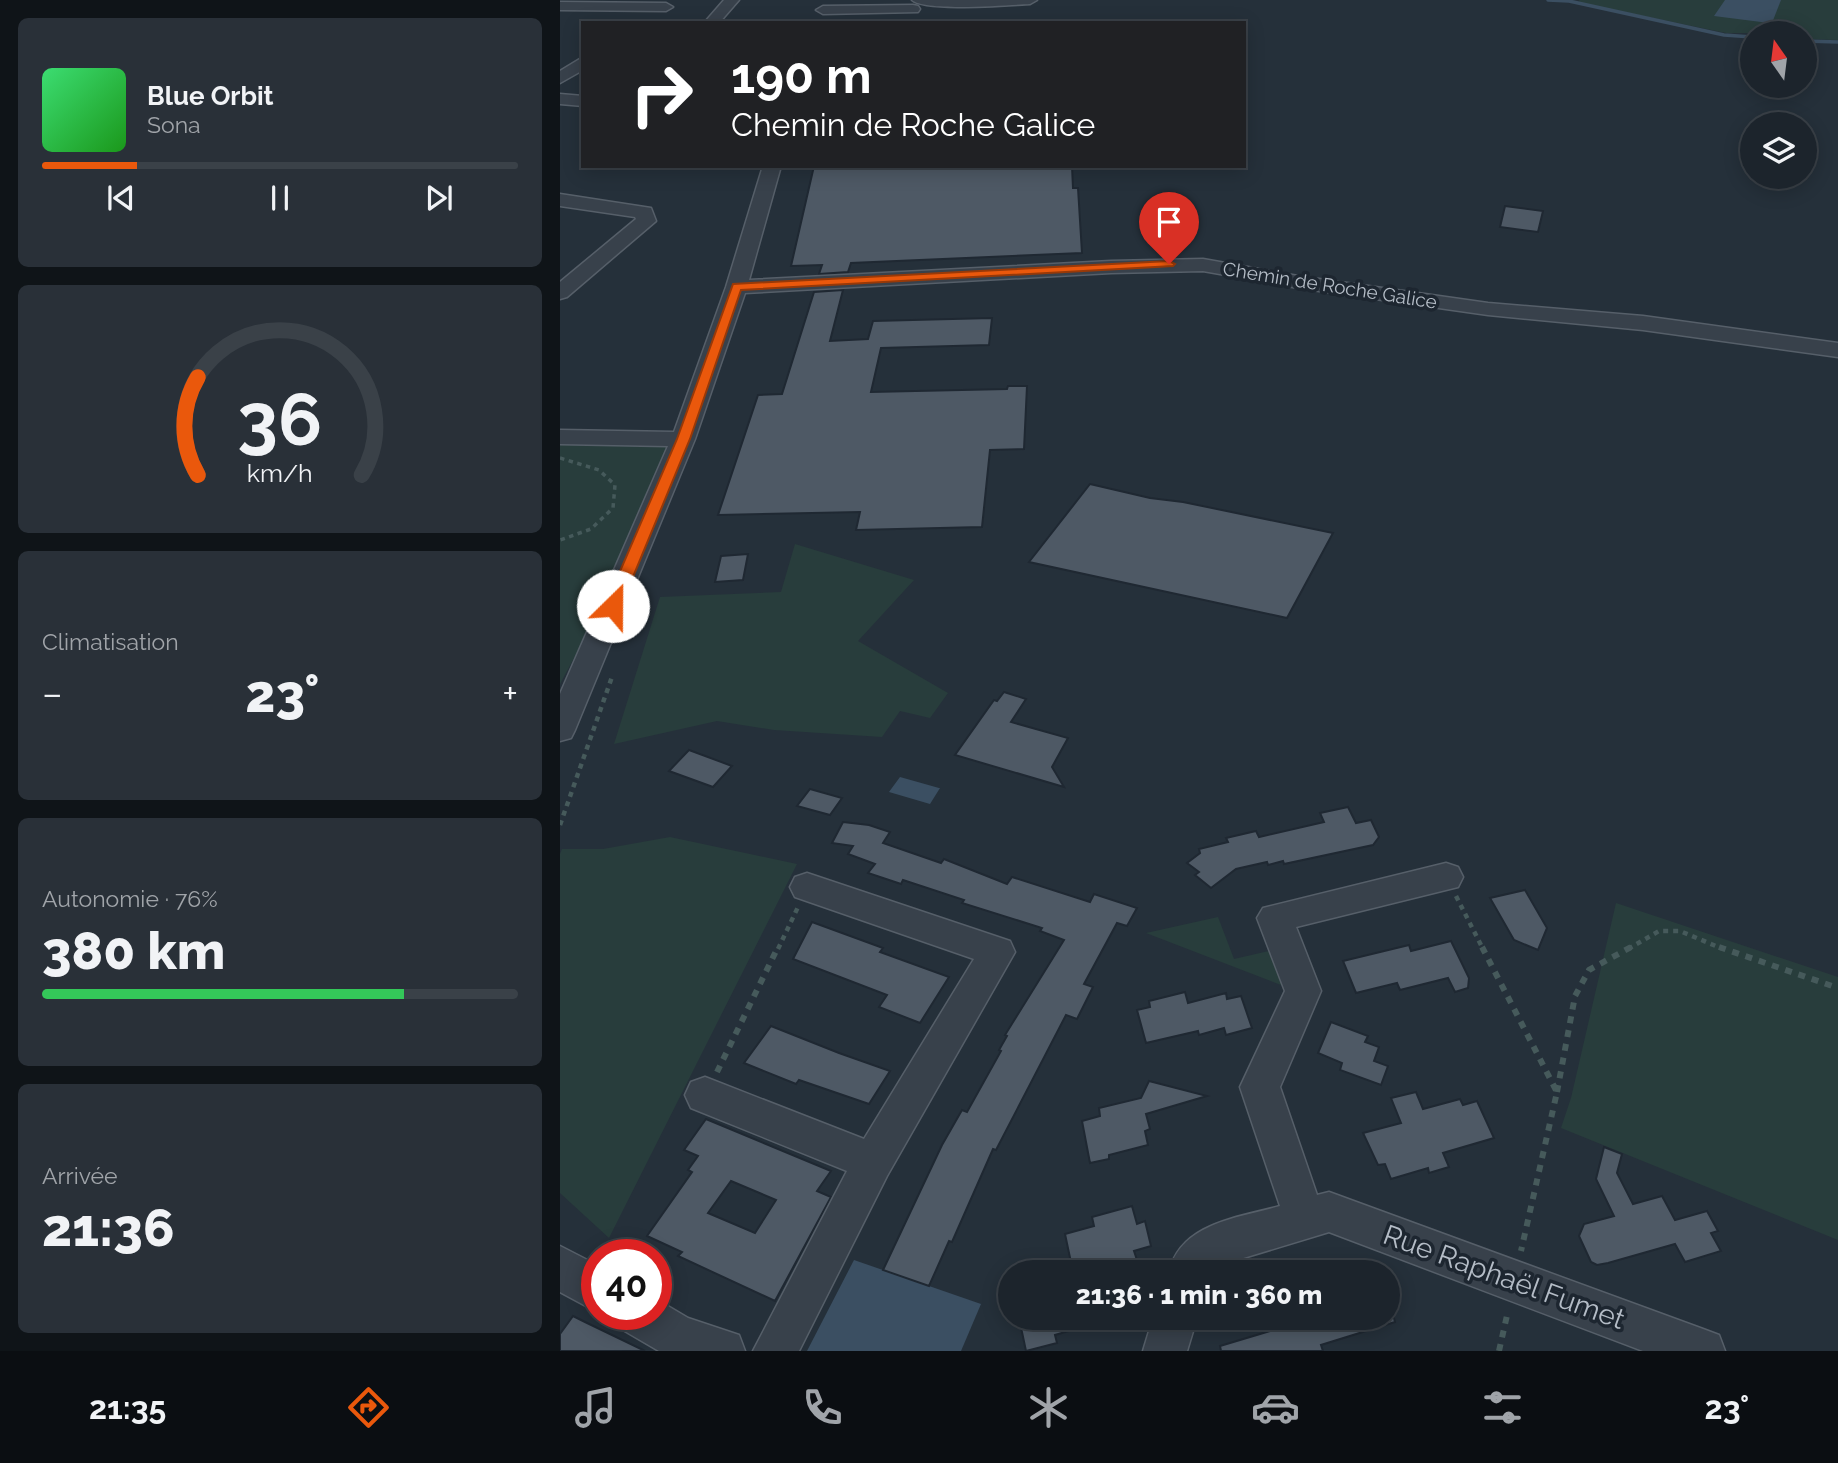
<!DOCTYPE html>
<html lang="fr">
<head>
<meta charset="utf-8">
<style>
	:root { --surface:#1c242c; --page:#293038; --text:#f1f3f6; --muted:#a0a4a9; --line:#3a4148; --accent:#ea580c }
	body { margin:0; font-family:Raleway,sans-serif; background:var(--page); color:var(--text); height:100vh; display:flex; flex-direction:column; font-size:26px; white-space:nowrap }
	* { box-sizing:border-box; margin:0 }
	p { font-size:23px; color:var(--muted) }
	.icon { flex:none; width:38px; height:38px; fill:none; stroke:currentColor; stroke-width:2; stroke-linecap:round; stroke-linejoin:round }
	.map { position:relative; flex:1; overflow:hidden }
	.panel { display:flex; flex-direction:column; gap:18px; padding:18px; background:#0f1418; width:560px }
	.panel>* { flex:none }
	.banner { position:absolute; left:21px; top:21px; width:665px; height:147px; border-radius:0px; box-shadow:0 4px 18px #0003,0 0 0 2px var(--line); background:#202124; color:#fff; overflow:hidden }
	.needle { width:46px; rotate:346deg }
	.fabs { position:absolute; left:1180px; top:21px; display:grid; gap:14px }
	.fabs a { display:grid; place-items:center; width:77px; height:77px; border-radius:50%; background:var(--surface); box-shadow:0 4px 18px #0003,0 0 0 2px var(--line); font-size:35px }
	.speed { position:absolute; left:21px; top:1239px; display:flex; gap:14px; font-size:35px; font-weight:700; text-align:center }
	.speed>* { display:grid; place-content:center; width:91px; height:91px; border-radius:50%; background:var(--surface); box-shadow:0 4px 18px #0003,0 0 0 2px var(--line); line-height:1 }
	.speed .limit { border:10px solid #d22; background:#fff; color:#111 }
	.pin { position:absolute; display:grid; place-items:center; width:60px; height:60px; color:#fff; margin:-72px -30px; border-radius:50% 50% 50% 0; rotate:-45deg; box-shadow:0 0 7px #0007 }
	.pin .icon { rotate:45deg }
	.me { position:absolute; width:77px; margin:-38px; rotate:23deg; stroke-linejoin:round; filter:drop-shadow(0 0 5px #0008) }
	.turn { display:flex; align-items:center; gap:24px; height:147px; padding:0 35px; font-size:32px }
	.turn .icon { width:91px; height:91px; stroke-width:2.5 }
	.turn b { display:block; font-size:49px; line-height:60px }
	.big { font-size:52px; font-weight:800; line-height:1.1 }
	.panel .card { flex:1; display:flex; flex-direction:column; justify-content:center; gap:10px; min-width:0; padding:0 24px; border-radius:10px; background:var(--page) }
	.panel .dial { align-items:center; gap:0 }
	.dial svg { height:182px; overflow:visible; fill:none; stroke:var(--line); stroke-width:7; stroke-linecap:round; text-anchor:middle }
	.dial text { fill:var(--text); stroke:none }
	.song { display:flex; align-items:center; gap:21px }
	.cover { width:84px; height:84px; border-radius:10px; background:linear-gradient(135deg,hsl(140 70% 55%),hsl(120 70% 35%)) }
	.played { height:7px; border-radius:4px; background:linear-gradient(90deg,var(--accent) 20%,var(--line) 20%) }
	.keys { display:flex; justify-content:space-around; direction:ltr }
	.heat { display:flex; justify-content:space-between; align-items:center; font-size:38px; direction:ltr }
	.charge { height:10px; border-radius:5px; background:linear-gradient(90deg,#34c759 76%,var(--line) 0) }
	.trip { position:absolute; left:438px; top:1260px; width:402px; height:70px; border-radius:35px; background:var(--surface); box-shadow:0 4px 18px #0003,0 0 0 2px var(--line); font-weight:800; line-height:70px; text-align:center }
	.tabs { display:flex; height:112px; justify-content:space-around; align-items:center; background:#0b0e12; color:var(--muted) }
	.tabs .icon { width:49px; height:49px }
	.tabs .current { color:var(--accent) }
	.tabs b { font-size:32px; color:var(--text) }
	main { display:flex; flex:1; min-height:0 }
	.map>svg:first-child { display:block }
	.green { fill:#283d3c }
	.water { fill:#3b4f62 }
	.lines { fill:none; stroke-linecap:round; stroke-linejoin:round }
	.stream { stroke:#3b4f62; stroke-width:3.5 }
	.building { fill:#4e5965; stroke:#1f2832; stroke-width:2; fill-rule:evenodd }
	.minor-casing { stroke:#565f69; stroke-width:3 }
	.path-far2 { stroke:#465a5b; stroke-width:3.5; stroke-dasharray:4.5 4.5; stroke-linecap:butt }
	.path-far1 { stroke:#465a5b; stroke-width:4.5; stroke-dasharray:5 5; stroke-linecap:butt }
	.path { stroke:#465a5b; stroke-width:6; stroke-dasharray:7 7; stroke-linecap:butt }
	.minor { fill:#38414b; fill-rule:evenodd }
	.route { fill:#ea580c; stroke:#983908; stroke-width:2 }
	.labels { text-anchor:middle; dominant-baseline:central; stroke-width:7; stroke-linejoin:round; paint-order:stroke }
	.far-street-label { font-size:19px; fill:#b4bcc6; stroke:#1d2630 }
	.near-street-label { font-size:28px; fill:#b4bcc6; stroke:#1d2630 }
</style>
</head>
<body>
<main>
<section class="panel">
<div class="card">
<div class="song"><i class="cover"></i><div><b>Blue Orbit</b><p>Sona</p></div></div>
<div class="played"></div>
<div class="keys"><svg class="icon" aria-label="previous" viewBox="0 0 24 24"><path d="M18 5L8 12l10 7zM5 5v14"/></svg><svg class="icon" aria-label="pause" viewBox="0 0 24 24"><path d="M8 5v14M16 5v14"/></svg><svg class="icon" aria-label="next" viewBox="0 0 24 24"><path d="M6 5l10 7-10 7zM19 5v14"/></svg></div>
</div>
<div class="card dial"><svg viewBox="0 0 100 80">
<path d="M14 69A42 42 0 1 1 86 69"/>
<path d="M14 69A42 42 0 0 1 14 26" stroke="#ea580c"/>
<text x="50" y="56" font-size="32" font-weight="700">36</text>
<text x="50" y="72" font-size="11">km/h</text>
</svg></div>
<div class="card"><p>Climatisation</p>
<div class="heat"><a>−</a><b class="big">23°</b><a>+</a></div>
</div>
<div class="card"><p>Autonomie · 76%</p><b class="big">380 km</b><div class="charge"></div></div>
<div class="card"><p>Arrivée</p><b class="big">21:36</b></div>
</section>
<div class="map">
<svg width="1278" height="1351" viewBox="0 0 1278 1351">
	<rect width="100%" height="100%" fill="#25303a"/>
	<g class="green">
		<path d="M 1019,0 L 1278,0 L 1278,40 L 1244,39 L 1244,33 L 1166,33 L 1020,3 Z"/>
		<path d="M 0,442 L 109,443 L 28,632 L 0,684 Z"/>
		<path d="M 235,544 L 354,580 L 298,641 L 388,693 L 370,718 L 340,711 L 322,737 L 214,730 L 157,721 L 54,744 L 100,597 L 221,592 Z"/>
		<path d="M 110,837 L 237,864 L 49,1238 L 0,1193 L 0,854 L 2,849 L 43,849 Z"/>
		<path d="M 1056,903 L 1278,977 L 1278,1240 L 1001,1128 L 1011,1098 Z"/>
		<path d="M 658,917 L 674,959 L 713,950 L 726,987 L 586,933 Z"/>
	</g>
	<g class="water">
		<path d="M 1165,0 L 1221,0 L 1212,23 L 1209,23 L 1154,16 Z"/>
		<path d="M 340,777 L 379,788 L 380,788 L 370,804 L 329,792 Z"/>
		<path d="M 294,1260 L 421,1304 L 401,1351 L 247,1351 Z"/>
	</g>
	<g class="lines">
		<g class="stream">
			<path d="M 988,0 L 1009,1 L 1164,35 L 1192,37"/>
			<path d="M 1244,41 L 1278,42"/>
		</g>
	</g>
	<g class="building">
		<path d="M 254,166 L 512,166 L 513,188 L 518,188 L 522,253 L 291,263 L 288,272 L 259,274 L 262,265 L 231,266 Z"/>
		<path d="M 945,206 L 983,211 L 978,232 L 940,227 Z"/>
		<path d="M 283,290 L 270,341 L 308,339 L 313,321 L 432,318 L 429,345 L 321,348 L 311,392 L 447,389 L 448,386 L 467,386 L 464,449 L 430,450 L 422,527 L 296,530 L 300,512 L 158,515 L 198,395 L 222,394 L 254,292 Z"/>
		<path d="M 530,484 L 590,498 L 623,502 L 773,533 L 727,618 L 469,562 Z"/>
		<path d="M 188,554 L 183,580 L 155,582 L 161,556 Z"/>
		<path d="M 444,692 L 466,699 L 451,722 L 508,738 L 492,767 L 504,787 L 395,755 L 434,700 L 437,701 Z"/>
		<path d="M 129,750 L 172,766 L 153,787 L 109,771 Z"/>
		<path d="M 250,789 L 282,798 L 270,815 L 237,806 Z"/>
		<path d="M 788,807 L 796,823 L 811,820 L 819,837 L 813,845 L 724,864 L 723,861 L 708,865 L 707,862 L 676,869 L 651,888 L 635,875 L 639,872 L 627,863 L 640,853 L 639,849 L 668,842 L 666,838 L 696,831 L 699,837 L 764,822 L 760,813 Z"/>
		<path d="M 283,822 L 309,825 L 330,832 L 323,843 L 381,863 L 384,859 L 447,884 L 452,877 L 530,902 L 534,894 L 577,908 L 567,926 L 557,923 L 524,984 L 533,987 L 517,1019 L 506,1015 L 436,1150 L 433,1149 L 392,1242 L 389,1241 L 369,1286 L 323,1270 L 382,1145 L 402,1110 L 407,1112 L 441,1051 L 439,1050 L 447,1036 L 445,1035 L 504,940 L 480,931 L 482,928 L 402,903 L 404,900 L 343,880 L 341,884 L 308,873 L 315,864 L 288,854 L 293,846 L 272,843 Z"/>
		<path d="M 965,890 L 987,928 L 978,950 L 954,940 L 930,898 Z"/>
		<path d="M 252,922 L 323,948 L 320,952 L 389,977 L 360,1023 L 319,1007 L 327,995 L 233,959 Z"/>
		<path d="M 891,941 L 909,978 L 908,988 L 895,992 L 888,978 L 840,990 L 837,983 L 796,993 L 783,961 L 849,945 L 851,951 Z"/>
		<path d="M 625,992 L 628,1003 L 666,993 L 667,999 L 681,996 L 692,1028 L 666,1035 L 664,1028 L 639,1035 L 638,1031 L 586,1043 L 577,1010 L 590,1007 L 589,1001 Z"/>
		<path d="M 771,1022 L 808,1036 L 805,1042 L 819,1047 L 814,1061 L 828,1066 L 821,1085 L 780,1070 L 782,1063 L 758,1053 Z"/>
		<path d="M 211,1026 L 279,1053 L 330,1071 L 309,1104 L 239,1080 L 236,1084 L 184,1063 Z"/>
		<path d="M 589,1081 L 647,1096 L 586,1114 L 590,1129 L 585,1131 L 588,1145 L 549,1155 L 549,1159 L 530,1163 L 522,1121 L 540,1116 L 539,1108 L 581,1098 Z"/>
		<path d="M 856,1092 L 863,1109 L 900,1099 L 903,1105 L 917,1101 L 934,1138 L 883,1153 L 889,1167 L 869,1173 L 868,1168 L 831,1179 L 825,1164 L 818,1165 L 803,1133 L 841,1123 L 831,1098 Z"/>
		<path d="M 146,1119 L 271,1171 L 257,1191 L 271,1197 L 215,1301 L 118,1256 L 122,1252 L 87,1236 L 132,1172 L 128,1170 L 138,1156 L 124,1150 ZM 171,1181 L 216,1200 L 195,1233 L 148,1213 Z"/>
		<path d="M 1044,1147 L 1062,1154 L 1057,1173 L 1073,1204 L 1102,1196 L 1115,1220 L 1147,1211 L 1158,1231 L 1151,1233 L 1161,1251 L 1125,1262 L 1115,1244 L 1048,1263 L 1037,1265 L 1031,1262 L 1019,1236 L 1024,1224 L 1054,1216 L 1036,1179 Z"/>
		<path d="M 572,1206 L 577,1224 L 585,1221 L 591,1246 L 574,1251 L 577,1260 L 540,1272 L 513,1272 L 505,1234 L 534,1226 L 532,1217 Z"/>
		<path d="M 13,1316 L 25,1322 L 85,1351 L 0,1351 L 0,1334 Z"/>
		<path d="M 459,1318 L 536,1318 L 536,1323 L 495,1335 L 497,1343 L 466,1351 Z"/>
		<path d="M 727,1318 L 834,1318 L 835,1322 L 761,1345 L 763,1351 L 661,1351 L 660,1346 L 730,1325 Z"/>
	</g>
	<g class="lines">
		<g class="minor-casing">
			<g id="minor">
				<path d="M 164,0 L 179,0 L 159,23 L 144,23 Z"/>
				<path d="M 352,0 L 477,0 L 470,4 C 448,5 365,12 352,0 Z"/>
				<path d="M 0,2 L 106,3 L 113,7 L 106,11 L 0,10 Z"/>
				<path d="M 353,5 L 358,6 L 360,9 L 358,12 L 263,14 L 256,10 L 263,6 Z"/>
				<path d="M 23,57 L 23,70 L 0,83 L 0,71 Z"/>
				<path d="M 0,94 L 23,96 L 23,106 L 0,104 Z"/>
				<path d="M 203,166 L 221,166 L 189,280 L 551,261 L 643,259 L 738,276 L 928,303 L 1083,316 L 1278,343 L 1278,357 L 1083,330 L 928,315 L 738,288 L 643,271 L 551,273 L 185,293 L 135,439 L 15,730 L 11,738 L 0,741 L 0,694 L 108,446 L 0,444 L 0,430 L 114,432 L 166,287 Z"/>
				<path d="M 0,194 L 91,208 L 96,221 L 7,297 L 0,299 L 0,282 L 76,219 L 75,217 L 0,206 Z"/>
				<path d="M 886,863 L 898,867 L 903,877 L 898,887 L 736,927 L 761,991 L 720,1087 L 757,1195 L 769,1192 L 1143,1329 L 1159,1335 L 1165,1351 L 1083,1351 L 769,1232 L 667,1263 L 656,1272 L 609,1272 C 621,1223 677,1218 720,1206 L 680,1087 L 725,991 L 697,918 L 703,908 Z"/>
				<path d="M 247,873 L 450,941 L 455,952 L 327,1176 L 239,1351 L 193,1351 L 287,1171 L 131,1108 L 125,1095 L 131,1082 L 145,1077 L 304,1139 L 414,959 L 235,897 L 230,887 L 235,877 Z"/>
				<path d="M 0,1246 L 37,1265 L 37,1312 L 0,1292 Z"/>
				<path d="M 96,1299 L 128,1318 L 179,1335 L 185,1351 L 99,1351 L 63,1330 L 57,1314 L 96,1314 Z"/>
				<path d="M 593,1318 L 637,1318 L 627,1351 L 583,1351 Z"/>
			</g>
		</g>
		<path class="path-far2" d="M 0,458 L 39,470 L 55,485 L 53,508 L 31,529 L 0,540"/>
		<g class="path-far1">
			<path d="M 0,825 L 53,674"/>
			<path d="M 896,896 L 923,949"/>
			<path d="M 218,949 L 238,907"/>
			<path d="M 1068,949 L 1099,931 L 1120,931 L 1163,949"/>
		</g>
		<g class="path">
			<path d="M 922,947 L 997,1092 L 961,1251"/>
			<path d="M 1159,947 L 1278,988"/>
			<path d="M 157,1072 L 218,947"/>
			<path d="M 997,1092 L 1015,996 L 1029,970 L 1071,947"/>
			<path d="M 939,1351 L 948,1311"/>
		</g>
		<use href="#minor" class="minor"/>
	</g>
	<path class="route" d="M 609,261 L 615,264 L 613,266 L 181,290 L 130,439 L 61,606 L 53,611 L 45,606 L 117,439 L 173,284 Z"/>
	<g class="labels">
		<g class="far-street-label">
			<text transform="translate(770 285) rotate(9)">Chemin de Roche Galice</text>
		</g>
		<g class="near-street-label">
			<text transform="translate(944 1277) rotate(20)">Rue Raphaël Fumet</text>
		</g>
	</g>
</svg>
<div class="fabs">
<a><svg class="needle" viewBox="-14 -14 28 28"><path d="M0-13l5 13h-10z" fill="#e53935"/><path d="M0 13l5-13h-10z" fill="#a0a4a9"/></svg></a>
<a><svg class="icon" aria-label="layers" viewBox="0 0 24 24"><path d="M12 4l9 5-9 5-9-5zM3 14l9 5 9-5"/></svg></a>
</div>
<div class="speed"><div class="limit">40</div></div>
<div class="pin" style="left:609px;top:264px;background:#d93025"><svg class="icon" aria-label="arrive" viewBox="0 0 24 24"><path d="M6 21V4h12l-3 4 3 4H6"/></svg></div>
<svg class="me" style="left:53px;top:606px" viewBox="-20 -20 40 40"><circle r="19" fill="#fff"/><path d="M0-13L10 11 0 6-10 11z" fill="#ea580c"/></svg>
<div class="trip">21:36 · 1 min · 360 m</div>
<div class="banner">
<div class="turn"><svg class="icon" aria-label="right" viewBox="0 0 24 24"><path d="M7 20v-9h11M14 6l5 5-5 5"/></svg><div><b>190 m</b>Chemin de Roche Galice</div></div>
</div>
</div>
</main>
<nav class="tabs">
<b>21:35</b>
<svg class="icon current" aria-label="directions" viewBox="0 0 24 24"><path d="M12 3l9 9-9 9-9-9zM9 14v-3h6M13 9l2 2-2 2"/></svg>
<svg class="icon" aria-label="music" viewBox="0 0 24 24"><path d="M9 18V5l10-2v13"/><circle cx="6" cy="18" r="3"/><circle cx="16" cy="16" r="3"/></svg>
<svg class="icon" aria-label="phone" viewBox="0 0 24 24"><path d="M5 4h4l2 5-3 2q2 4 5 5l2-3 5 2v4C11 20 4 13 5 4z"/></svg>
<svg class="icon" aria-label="climate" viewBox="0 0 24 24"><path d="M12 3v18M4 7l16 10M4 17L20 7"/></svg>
<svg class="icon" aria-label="car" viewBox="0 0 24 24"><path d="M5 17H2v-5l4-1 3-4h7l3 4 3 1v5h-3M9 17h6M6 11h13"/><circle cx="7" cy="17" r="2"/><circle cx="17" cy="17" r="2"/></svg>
<svg class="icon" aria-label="filters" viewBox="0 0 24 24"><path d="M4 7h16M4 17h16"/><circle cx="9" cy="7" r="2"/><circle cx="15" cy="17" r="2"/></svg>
<b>23°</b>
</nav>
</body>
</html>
